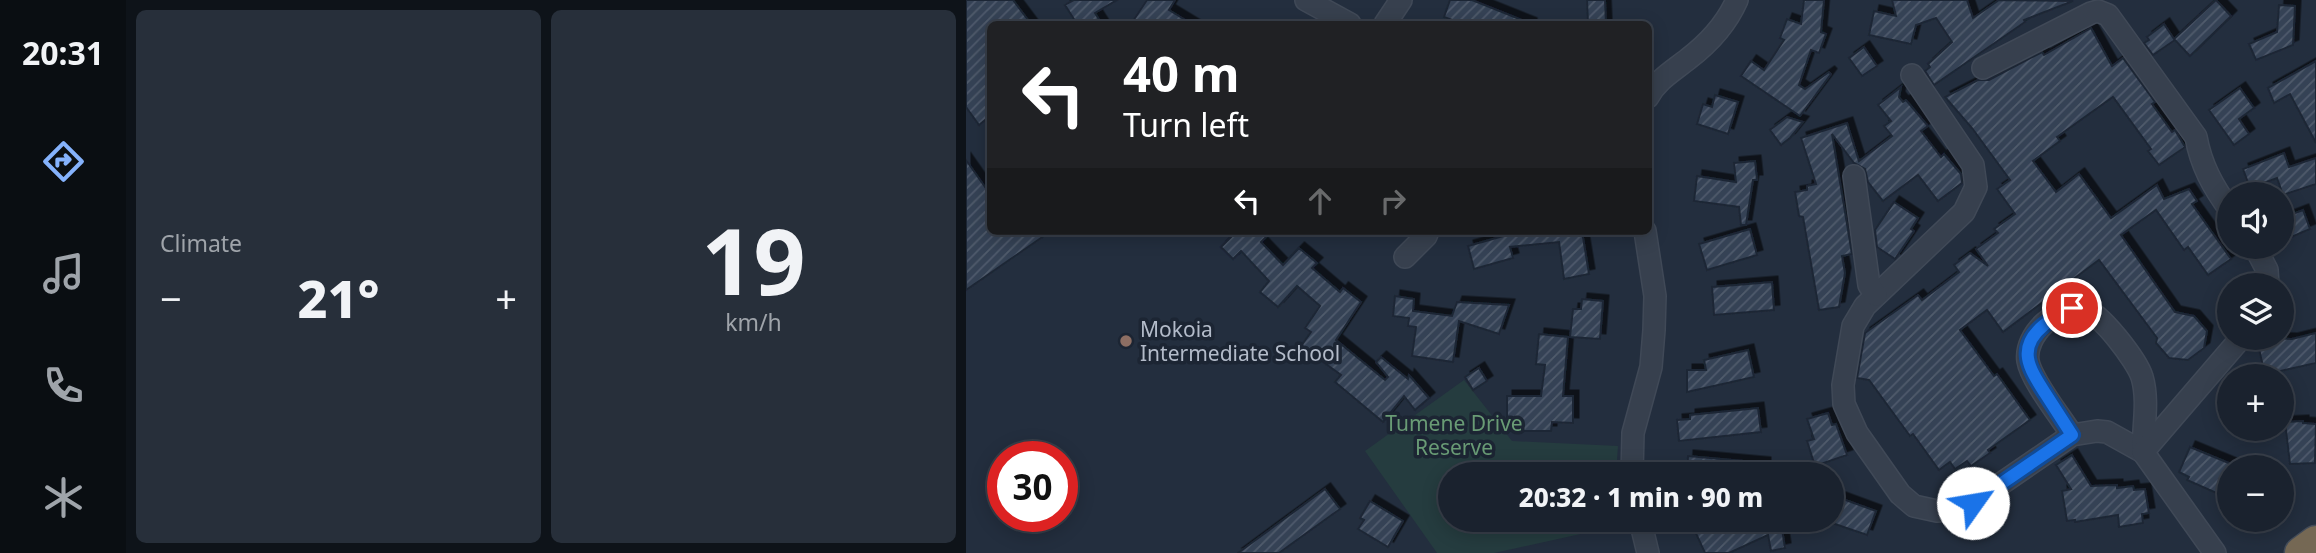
<!DOCTYPE html>
<html lang="en">
<head>
<meta charset="utf-8">
<style>
	:root { --surface:#1a222e; --page:#272f3a; --text:#f1f3f6; --muted:#9fa4aa; --line:#383f4a; --accent:#85b2fc }
	body { margin:0; font-family:"Noto Sans",sans-serif; background:var(--page); color:var(--text); height:100vh; display:flex; flex-direction:column; font-size:26px; white-space:nowrap }
	* { box-sizing:border-box; margin:0 }
	p { font-size:23px; color:var(--muted) }
	.icon { flex:none; width:38px; height:38px; fill:none; stroke:currentColor; stroke-width:2; stroke-linecap:round; stroke-linejoin:round }
	.map { position:relative; flex:1; overflow:hidden }
	.side { display:flex; flex-direction:column; gap:10px; padding:10px; background:#0e1319; width:840px }
	.side>* { flex:none }
	.banner { position:absolute; left:21px; top:21px; width:665px; height:214px; border-radius:10px; box-shadow:0 4px 18px #0003,0 0 0 2px var(--line); background:#202124; color:#fff; overflow:hidden }
	.fabs { position:absolute; left:1251px; top:182px; display:grid; gap:14px }
	.fabs a { display:grid; place-items:center; width:77px; height:77px; border-radius:50%; background:var(--surface); box-shadow:0 4px 18px #0003,0 0 0 2px var(--line); font-size:35px }
	.speed { position:absolute; left:21px; top:441px; display:flex; gap:14px; font-size:35px; font-weight:700; text-align:center }
	.speed>* { display:grid; place-content:center; width:91px; height:91px; border-radius:50%; background:var(--surface); box-shadow:0 4px 18px #0003,0 0 0 2px var(--line); line-height:1 }
	.speed .limit { border:10px solid #d22; background:#fff; color:#111 }
	.pin { position:absolute; display:grid; place-items:center; width:60px; height:60px; color:#fff; margin:-30px; border:4px solid #fff; border-radius:50%; box-shadow:0 2px 7px #0007 }
	.me { position:absolute; width:77px; margin:-38px; rotate:58deg; stroke-linejoin:round; filter:drop-shadow(0 0 5px #0008) }
	.turn { display:flex; align-items:center; gap:24px; height:147px; padding:0 21px; font-size:32px }
	.turn .icon { width:91px; height:91px; stroke-width:2.5 }
	.turn b { display:block; font-size:49px; line-height:60px }
	.lanes { display:flex; align-items:center; height:66px; padding:0 21px; background:#0003; justify-content:center; gap:35px; direction:ltr }
	.lanes .off { opacity:.35 }
	.big { font-size:52px; font-weight:800; line-height:1.1 }
	.side .card { flex:1; display:flex; flex-direction:column; justify-content:center; gap:10px; min-width:0; padding:0 24px; border-radius:10px; background:var(--page) }
	.side .dial { align-items:center; gap:0 }
	.dial b { font-size:91px; line-height:1 }
	.heat { display:flex; justify-content:space-between; align-items:center; font-size:38px; direction:ltr }
	.side .tiles { flex:1; display:grid; gap:10px; grid-template-columns:repeat(2,1fr) }
	.trip { position:absolute; left:472px; top:462px; width:406px; height:70px; border-radius:35px; background:var(--surface); box-shadow:0 4px 18px #0003,0 0 0 2px var(--line); font-weight:800; line-height:70px; text-align:center }
	main { display:flex; flex:1; min-height:0 }
	.dock { display:flex; flex-direction:column; width:126px; justify-content:space-around; align-items:center; background:#0a0e12; color:var(--muted) }
	.dock .icon { width:49px; height:49px }
	.dock .active { color:var(--accent) }
	.dock b { font-size:32px; color:var(--text) }
	.map>svg:first-child { display:block }
	.park { fill:#253c3f }
	.building { fill:url(#building-hatch); stroke:#1e2735; stroke-width:2; filter:url(#shadow) }
	.lines { fill:none; stroke-linecap:round; stroke-linejoin:round }
	.minor-casing { stroke:#404957; stroke-width:24 }
	.highway-casing { stroke:#424b59; stroke-width:35 }
	.minor { stroke:#37404e; stroke-width:21 }
	.highway { stroke:#756854; stroke-width:32 }
	.route-casing { stroke:#114b97; stroke-width:18 }
	.route { stroke:#1a73e8; stroke-width:12 }
	.education-dot { fill:#8d6e63; stroke:#1c2533; stroke-width:2.5 }
	.labels { text-anchor:middle; dominant-baseline:central; stroke-width:7; stroke-linejoin:round; paint-order:stroke }
	.poi-label { font-size:21px; fill:#b3bbc9; stroke:#1c2533; text-anchor:start }
	.park-label { font-size:21px; fill:#699b75; stroke:#1c2533 }
</style>
</head>
<body>
<main>
<nav class="dock">
<b>20:31</b>
<svg class="icon active" aria-label="directions" viewBox="0 0 24 24"><path d="M12 3l9 9-9 9-9-9zM9 14v-3h6M13 9l2 2-2 2"/></svg>
<svg class="icon" aria-label="music" viewBox="0 0 24 24"><path d="M9 18V5l10-2v13"/><circle cx="6" cy="18" r="3"/><circle cx="16" cy="16" r="3"/></svg>
<svg class="icon" aria-label="phone" viewBox="0 0 24 24"><path d="M5 4h4l2 5-3 2q2 4 5 5l2-3 5 2v4C11 20 4 13 5 4z"/></svg>
<svg class="icon" aria-label="climate" viewBox="0 0 24 24"><path d="M12 3v18M4 7l16 10M4 17L20 7"/></svg>
</nav>
<section class="side">
<div class="tiles">
<div class="card"><p>Climate</p>
<div class="heat"><a>−</a><b class="big">21°</b><a>+</a></div>
</div>
<div class="card dial"><b>19</b><p>km/h</p></div>
</div>
</section>
<div class="map">
<svg width="1350" height="553" viewBox="0 0 1350 553">
	<defs>
		<pattern id="building-hatch" width="6" height="6" patternUnits="userSpaceOnUse" patternTransform="scale(1.75)"><rect width="6" height="6" fill="#354255"/><path d="M-1 1l2-2M0 6l6-6M5 7l2-2" fill="none" stroke="#505b6c"/></pattern>
		<filter id="shadow"><feDropShadow dx="5.5" dy="-5.5" stdDeviation="0" flood-color="#0009"/></filter>
	</defs>
	<rect width="100%" height="100%" fill="#232e3e"/>
	<path class="park" d="M 498,380 L 546,441 L 652,446 L 650,474 L 485,474 L 485,520 L 654,520 L 655,525 L 528,553 L 471,553 L 399,451 Z"/>
	<g class="building">
		<path d="M 0,0 L 47,0 L 65,24 L 24,24 L 24,116 L 13,125 L 0,107 Z"/>
		<path d="M 108,0 L 151,0 L 129,13 L 136,24 L 111,24 L 99,5 Z"/>
		<path d="M 181,0 L 209,0 L 203,10 L 226,24 L 165,24 Z"/>
		<path d="M 484,0 L 506,0 L 566,24 L 497,24 L 478,17 Z"/>
		<path d="M 621,0 L 639,0 L 640,24 L 622,24 Z"/>
		<path d="M 838,0 L 858,0 L 855,32 L 860,34 L 853,53 L 845,50 L 833,85 L 839,89 L 863,72 L 865,74 L 834,116 L 775,76 L 785,61 L 798,70 L 818,40 L 814,38 L 821,19 L 835,24 Z"/>
		<path d="M 926,0 L 1001,0 L 1007,18 L 1033,0 L 1107,1 L 1058,20 L 1059,22 L 968,85 L 959,71 L 964,67 L 962,64 L 986,42 L 970,18 L 950,25 L 945,44 L 903,35 L 908,11 L 930,16 Z"/>
		<path d="M 1250,0 L 1265,16 L 1224,56 L 1209,40 L 1187,55 L 1178,43 L 1183,40 L 1181,37 L 1198,24 L 1208,39 Z"/>
		<path d="M 1313,5 L 1329,6 L 1327,45 L 1290,60 L 1283,44 L 1311,32 Z"/>
		<path d="M 1125,28 L 1146,66 L 1157,58 L 1189,102 L 1186,104 L 1206,132 L 1209,130 L 1219,147 L 1193,165 L 1182,151 L 1185,149 L 1147,97 L 1091,137 L 1094,141 L 1067,161 L 1090,192 L 1113,174 L 1145,218 L 1191,185 L 1198,199 L 1223,189 L 1231,201 L 1226,204 L 1265,259 L 1242,275 L 1222,247 L 1218,250 L 1190,210 L 1155,235 L 1209,312 L 1228,316 L 1241,331 L 1238,348 L 1222,360 L 1203,358 L 1190,343 L 1191,338 L 1133,260 L 1037,332 L 1021,310 L 994,330 L 1028,376 L 1031,374 L 1064,420 L 1022,450 L 1024,453 L 1005,466 L 1001,461 L 989,469 L 984,462 L 973,470 L 947,434 L 944,436 L 903,380 L 891,378 L 899,333 L 952,295 L 956,300 L 993,272 L 988,265 L 1004,253 L 1022,266 L 1010,249 L 1032,233 L 1028,229 L 1049,214 L 1031,189 L 1044,180 L 1006,128 L 979,97 L 1012,80 L 1023,80 L 1076,52 L 1078,55 Z"/>
		<path d="M 898,47 L 911,66 L 896,76 L 883,58 Z"/>
		<path d="M 1350,61 L 1350,143 L 1324,94 L 1308,103 L 1302,88 Z"/>
		<path d="M 935,87 L 933,97 L 937,102 L 940,100 L 962,126 L 955,131 L 975,157 L 978,154 L 995,174 L 996,183 L 972,201 L 952,175 L 917,201 L 902,182 L 899,169 L 888,163 L 866,134 L 886,254 L 876,256 L 879,273 L 873,307 L 853,310 L 837,217 L 833,216 L 829,192 L 841,190 L 841,186 L 850,184 L 835,138 L 881,123 L 893,161 L 926,136 L 918,126 L 925,121 L 912,105 Z"/>
		<path d="M 1274,88 L 1288,108 L 1273,119 L 1283,134 L 1268,145 L 1243,110 Z"/>
		<path d="M 749,95 L 772,102 L 762,134 L 731,124 L 737,104 L 746,107 Z"/>
		<path d="M 821,117 L 837,122 L 824,138 L 815,145 L 804,130 Z"/>
		<path d="M 1318,153 L 1323,167 L 1350,158 L 1350,184 L 1317,195 L 1311,178 L 1284,188 L 1277,169 Z"/>
		<path d="M 0,160 L 24,194 L 24,231 L 85,231 L 0,290 Z"/>
		<path d="M 789,161 L 791,180 L 787,180 L 780,225 L 775,225 L 773,207 L 728,201 L 731,176 L 770,182 L 768,163 Z"/>
		<path d="M 928,202 L 952,218 L 945,229 L 948,231 L 929,259 L 911,247 L 909,230 Z"/>
		<path d="M 1337,210 L 1344,229 L 1323,238 L 1316,218 Z"/>
		<path d="M 784,229 L 791,255 L 741,270 L 733,244 Z"/>
		<path d="M 271,231 L 306,231 L 295,242 L 317,265 L 333,248 L 351,263 L 346,268 L 374,292 L 377,288 L 395,302 L 370,340 L 419,380 L 422,377 L 410,362 L 415,357 L 442,379 L 443,375 L 463,398 L 449,410 L 438,396 L 417,422 L 369,382 L 375,375 L 335,346 L 345,332 L 339,328 L 354,306 L 331,286 L 312,307 L 294,292 L 303,281 L 275,251 L 267,259 L 255,247 Z"/>
		<path d="M 555,231 L 616,231 L 623,274 L 598,279 L 593,242 L 544,247 L 547,258 L 508,269 L 502,246 Z"/>
		<path d="M 806,282 L 808,310 L 748,315 L 746,287 Z"/>
		<path d="M 429,296 L 448,299 L 447,311 L 486,316 L 491,302 L 543,305 L 533,334 L 493,321 L 487,362 L 446,356 L 450,327 L 442,326 L 443,318 L 427,316 Z"/>
		<path d="M 616,299 L 637,301 L 634,339 L 604,337 L 607,309 L 615,309 Z"/>
		<path d="M 1350,333 L 1350,363 L 1310,372 L 1309,369 L 1298,371 L 1291,340 L 1303,338 L 1326,339 Z"/>
		<path d="M 573,334 L 602,337 L 597,396 L 607,396 L 607,423 L 586,422 L 585,431 L 541,431 L 541,396 L 575,396 L 579,365 L 570,364 Z"/>
		<path d="M 782,350 L 788,377 L 721,392 L 721,370 L 740,370 L 738,360 Z"/>
		<path d="M 513,368 L 521,381 L 507,390 L 499,377 Z"/>
		<path d="M 792,408 L 795,432 L 713,441 L 711,420 L 724,419 L 724,415 Z"/>
		<path d="M 862,413 L 866,425 L 870,424 L 881,455 L 849,466 L 841,441 L 848,439 L 841,419 Z"/>
		<path d="M 1337,421 L 1337,423 L 1350,424 L 1349,463 L 1324,464 L 1319,422 Z"/>
		<path d="M 1224,447 L 1270,466 L 1264,466 L 1264,499 L 1221,480 L 1223,477 L 1213,472 Z"/>
		<path d="M 1106,455 L 1125,486 L 1151,485 L 1151,488 L 1167,486 L 1168,490 L 1179,489 L 1183,513 L 1176,514 L 1177,523 L 1153,527 L 1152,515 L 1109,522 L 1109,520 L 1101,521 L 1096,491 L 1105,489 L 1090,465 Z"/>
		<path d="M 722,456 L 799,463 L 799,474 L 721,474 Z"/>
		<path d="M 359,489 L 374,509 L 335,537 L 313,553 L 272,553 Z"/>
		<path d="M 866,495 L 910,511 L 901,535 L 866,523 Z"/>
		<path d="M 404,501 L 437,521 L 422,547 L 392,529 L 398,520 L 394,518 Z"/>
		<path d="M 742,520 L 745,520 L 751,532 L 777,520 L 835,520 L 816,529 L 819,548 L 805,551 L 802,535 L 763,553 L 739,553 L 727,527 Z"/>
	</g>
	<g class="lines">
		<g class="minor-casing">
			<g id="minor">
				<path d="M 340,0 L 384,24"/>
				<path d="M 419,24 L 435,0"/>
				<path d="M 1017,68 L 1125,13 L 1132,11 L 1142,15 L 1230,137 C 1235,165 1247,187 1264,210"/>
				<path d="M 946,75 L 1007,165 L 1010,187 L 998,212 L 899,306 L 887,326 L 877,385 L 878,404 L 891,433 L 934,494 L 948,506 L 971,511 L 987,510 L 1007,503 L 1106,435 L 1131,431 L 1141,432 L 1177,452"/>
				<path d="M 682,97 C 691,80 707,71 722,59 C 743,43 760,25 771,0"/>
				<path d="M 888,176 L 903,285 L 910,295"/>
				<path d="M 1289,247 L 1301,270 L 1302,285"/>
				<path d="M 439,257 L 460,236 L 462,231"/>
				<path d="M 1106,435 C 1095,417 1065,380 1062,361 C 1058,335 1091,304 1118,309 C 1134,312 1171,361 1176,377 C 1183,400 1177,428 1177,452"/>
				<path d="M 666,474 L 667,433 L 685,367 L 688,330 L 689,296 L 679,231"/>
				<path d="M 674,520 L 682,553"/>
				<path d="M 1249,553 L 1177,452 L 1275,338"/>
			</g>
		</g>
		<g class="highway-casing">
			<path id="highway" d="M 1335,553 L 1350,542"/>
		</g>
		<use href="#minor" class="minor"/>
		<use href="#highway" class="highway"/>
	</g>
	<g class="lines">
		<g class="route-casing">
			<path id="route" d="M 1007,503 L 1106,435 C 1097,421 1088,407 1079,393 C 1063,368 1050,348 1078,325 C 1087,318 1095,312 1106,308"/>
		</g>
		<use href="#route" class="route"/>
	</g>
	<circle class="education-dot" cx="160" cy="341" r="7"/>
	<g class="labels">
		<g class="poi-label">
			<text x="174" y="329">Mokoia<tspan x="174" dy="24">Intermediate School</tspan></text>
		</g>
		<g class="park-label">
			<text x="488" y="423">Tumene Drive<tspan x="488" dy="24">Reserve</tspan></text>
		</g>
	</g>
</svg>
<div class="fabs">
<a><svg class="icon" aria-label="sound" viewBox="0 0 24 24"><path d="M4 9h4l5-4v14l-5-4H4zM17 9q2 3 0 6"/></svg></a>
<a><svg class="icon" aria-label="layers" viewBox="0 0 24 24"><path d="M12 4l9 5-9 5-9-5zM3 14l9 5 9-5"/></svg></a>
<a>+</a>
<a>−</a>
</div>
<div class="speed"><div class="limit">30</div></div>
<div class="pin" style="left:1106px;top:308px;background:#d93025"><svg class="icon" aria-label="arrive" viewBox="0 0 24 24"><path d="M6 21V4h12l-3 4 3 4H6"/></svg></div>
<svg class="me" style="left:1007px;top:503px" viewBox="-20 -20 40 40"><circle r="19" fill="#fff"/><path d="M0-13L10 11 0 6-10 11z" fill="#1a73e8"/></svg>
<div class="trip">20:32 · 1 min · 90 m</div>
<div class="banner">
<div class="turn"><svg class="icon" aria-label="left" viewBox="0 0 24 24"><path d="M17 20v-9H6M10 6l-5 5 5 5"/></svg><div><b>40 m</b>Turn left</div></div>
<div class="lanes"><svg class="icon" aria-label="left" viewBox="0 0 24 24"><path d="M17 20v-9H6M10 6l-5 5 5 5"/></svg><svg class="icon off" aria-label="ahead" viewBox="0 0 24 24"><path d="M12 20V5M6 11l6-6 6 6"/></svg><svg class="icon off" aria-label="right" viewBox="0 0 24 24"><path d="M7 20v-9h11M14 6l5 5-5 5"/></svg></div>
</div>
</div>
</main>
</body>
</html>
